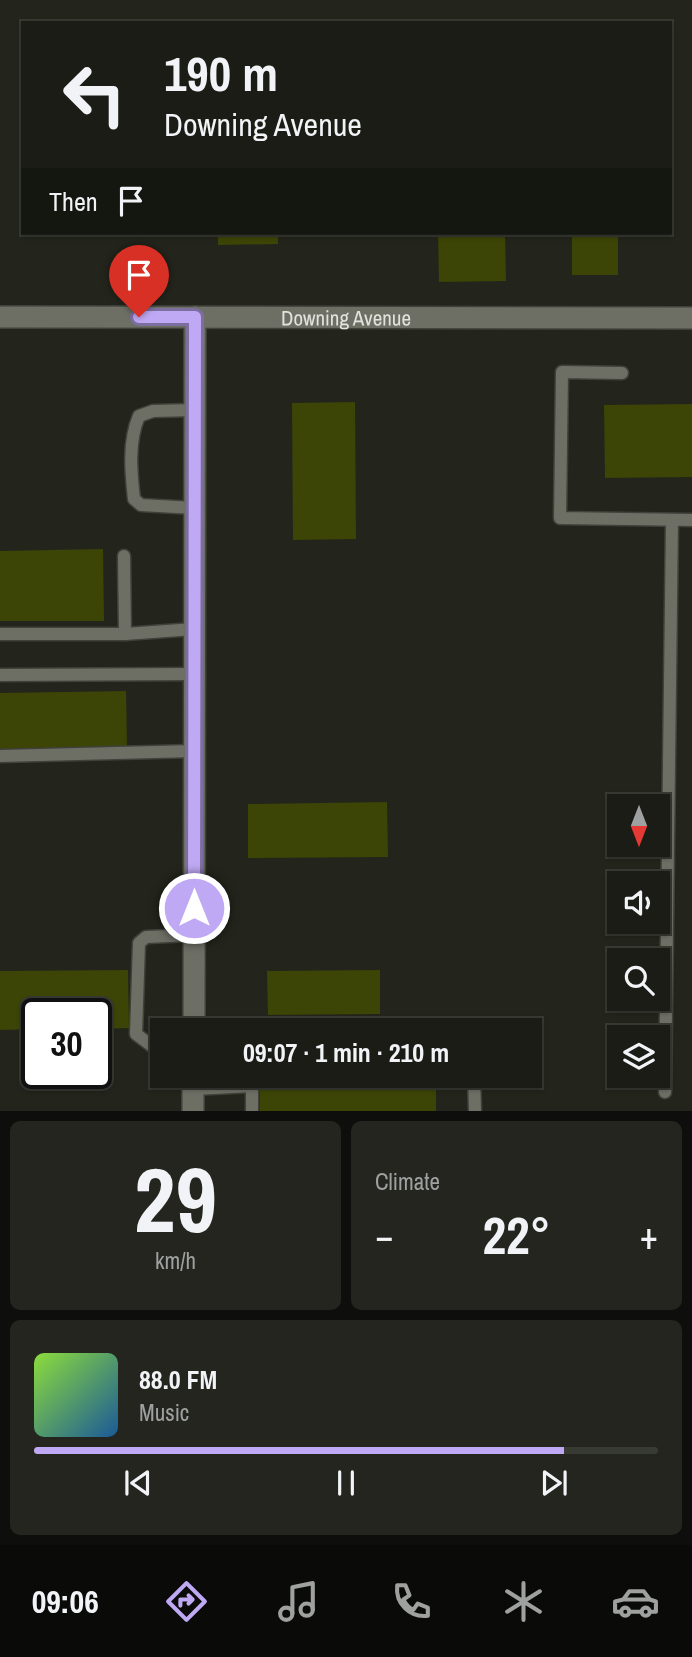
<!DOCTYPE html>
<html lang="en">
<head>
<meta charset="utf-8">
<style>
	:root { --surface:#1a1c15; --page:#23251e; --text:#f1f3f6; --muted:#9fa1a0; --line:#383a34; --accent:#bfa9f4 }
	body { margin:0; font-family:"Archivo Narrow",sans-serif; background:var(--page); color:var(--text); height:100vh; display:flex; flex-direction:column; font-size:26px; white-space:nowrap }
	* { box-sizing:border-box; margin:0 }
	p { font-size:23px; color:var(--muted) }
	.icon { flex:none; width:38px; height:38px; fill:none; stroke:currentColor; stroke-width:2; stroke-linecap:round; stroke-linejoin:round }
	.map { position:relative; height:1111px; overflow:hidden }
	.side { display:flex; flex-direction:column; gap:10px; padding:10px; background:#0e0f0c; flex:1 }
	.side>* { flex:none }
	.banner { position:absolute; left:21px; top:21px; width:651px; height:214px; border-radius:0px; box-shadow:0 2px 5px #0004,0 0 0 2px var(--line); background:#1a1c15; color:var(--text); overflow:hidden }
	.needle { width:46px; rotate:180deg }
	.controls { position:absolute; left:607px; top:794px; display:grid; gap:14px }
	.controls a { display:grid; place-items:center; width:63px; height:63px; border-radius:0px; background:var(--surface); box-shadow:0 2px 5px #0004,0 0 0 2px var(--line); font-size:35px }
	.speed { position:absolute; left:21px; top:998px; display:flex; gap:14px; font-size:35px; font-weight:700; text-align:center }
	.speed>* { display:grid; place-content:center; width:91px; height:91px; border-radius:50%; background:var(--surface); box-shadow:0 2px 5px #0004,0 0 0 2px var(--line); line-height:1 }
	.speed .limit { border:4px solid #111; border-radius:10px; background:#fff; color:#111 }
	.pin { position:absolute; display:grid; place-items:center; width:60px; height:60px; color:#fff; margin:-72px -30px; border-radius:50% 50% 50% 0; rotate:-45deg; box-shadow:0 0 7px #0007 }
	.pin .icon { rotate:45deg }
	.me { position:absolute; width:77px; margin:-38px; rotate:0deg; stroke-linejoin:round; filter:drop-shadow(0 0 5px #0008) }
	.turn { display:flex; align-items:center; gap:24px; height:147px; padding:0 28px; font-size:32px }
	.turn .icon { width:91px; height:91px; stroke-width:2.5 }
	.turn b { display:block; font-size:49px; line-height:60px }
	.then { display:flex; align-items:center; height:66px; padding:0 28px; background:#0003; gap:14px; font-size:26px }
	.big { font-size:52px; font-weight:700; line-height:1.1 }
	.side .widget { flex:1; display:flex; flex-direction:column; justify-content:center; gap:10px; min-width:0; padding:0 24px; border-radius:10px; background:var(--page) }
	.side .dial { align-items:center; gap:0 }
	.dial b { font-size:91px; line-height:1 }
	.song { display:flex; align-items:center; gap:21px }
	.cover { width:84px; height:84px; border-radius:10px; background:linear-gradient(135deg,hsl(90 70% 55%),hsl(210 70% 35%)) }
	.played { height:7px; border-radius:4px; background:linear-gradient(90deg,var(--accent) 85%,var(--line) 85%) }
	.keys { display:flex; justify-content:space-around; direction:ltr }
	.heat { display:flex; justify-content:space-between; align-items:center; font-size:38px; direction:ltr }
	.side .tiles { flex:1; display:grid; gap:10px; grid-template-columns:1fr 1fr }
	.widget:last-child { grid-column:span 2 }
	.trip { position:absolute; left:150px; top:1018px; width:392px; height:70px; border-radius:0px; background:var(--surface); box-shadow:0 2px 5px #0004,0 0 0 2px var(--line); font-weight:700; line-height:70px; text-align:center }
	.tab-bar { display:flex; height:112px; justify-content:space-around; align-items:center; background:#0a0b08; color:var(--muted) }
	.tab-bar .icon { width:49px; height:49px }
	.tab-bar .current { color:var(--accent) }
	.tab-bar b { font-size:32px; color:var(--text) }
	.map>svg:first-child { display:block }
	.building { fill:#3c4406 }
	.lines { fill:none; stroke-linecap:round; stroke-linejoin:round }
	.lane-casing { stroke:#3f413a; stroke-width:15 }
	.street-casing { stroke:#3f413a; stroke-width:24 }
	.lane { stroke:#6d6f65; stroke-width:12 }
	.street { stroke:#6d6f65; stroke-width:21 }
	.route-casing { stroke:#7c6e9f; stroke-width:18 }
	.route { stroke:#bfa9f4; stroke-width:12 }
	.labels { text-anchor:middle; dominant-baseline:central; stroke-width:7; stroke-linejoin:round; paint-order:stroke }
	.street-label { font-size:21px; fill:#e1e2dc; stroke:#1a1b13 }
</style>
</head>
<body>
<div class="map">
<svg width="692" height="1111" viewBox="0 0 692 1111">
	<rect width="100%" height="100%" fill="#23251c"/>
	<g class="building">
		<path d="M 218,233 L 278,233 L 278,244 L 218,245 Z"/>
		<path d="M 438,233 L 505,233 L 506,281 L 439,282 Z"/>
		<rect x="572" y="233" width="46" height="42"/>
		<path d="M 355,402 L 356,539 L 293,540 L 292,403 Z"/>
		<path d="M 692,404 L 692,477 L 605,478 L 604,405 Z"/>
		<path d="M 103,549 L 104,621 L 0,621 L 0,551 Z"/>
		<path d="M 126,691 L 127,748 L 0,749 L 0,693 Z"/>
		<path d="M 387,802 L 388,857 L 248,858 L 248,804 Z"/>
		<path d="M 128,970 L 129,1028 L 96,1029 L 96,1013 L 37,1013 L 37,1029 L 0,1030 L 0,971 Z"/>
		<path d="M 380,970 L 380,1014 L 268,1015 L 267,971 Z"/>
		<rect x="260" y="1076" width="176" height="35"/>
	</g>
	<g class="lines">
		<g class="lane-casing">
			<g id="lane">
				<path d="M 622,373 L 562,372 L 560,518 L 692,520"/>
				<path d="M 194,410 L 153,411 L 139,416 C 128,441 131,473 134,499 L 141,505 L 194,508"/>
				<path d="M 124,556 L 125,634"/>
				<path d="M 0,634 L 125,634 L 194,629"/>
				<path d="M 0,675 L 194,674"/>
				<path d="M 0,756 L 194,751"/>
				<path d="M 163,1049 L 152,1046 L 136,1034 L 139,943 L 146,937 L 194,935"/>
				<path d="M 474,1076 L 475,1111"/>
				<path d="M 193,1089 L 252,1086"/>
				<path d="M 665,1092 L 672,520"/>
				<path d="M 252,1111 L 252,1076"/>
			</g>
		</g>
		<g class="street-casing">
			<g id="street">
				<path id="s1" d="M 0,317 L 692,318"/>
				<path d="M 194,1031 L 195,317"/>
				<path d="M 193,1076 L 193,1111"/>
			</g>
		</g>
		<use href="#lane" class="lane"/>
		<use href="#street" class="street"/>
	</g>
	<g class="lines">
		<g class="route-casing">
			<path id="route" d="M 139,317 L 195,317 L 194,908"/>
		</g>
		<use href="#route" class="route"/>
	</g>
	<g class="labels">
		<g class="street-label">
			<text stroke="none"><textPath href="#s1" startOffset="346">Downing Avenue</textPath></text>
		</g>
	</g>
</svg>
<div class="controls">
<a><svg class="needle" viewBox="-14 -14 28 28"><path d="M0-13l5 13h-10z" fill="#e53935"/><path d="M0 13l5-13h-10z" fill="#9fa1a0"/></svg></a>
<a><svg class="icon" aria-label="sound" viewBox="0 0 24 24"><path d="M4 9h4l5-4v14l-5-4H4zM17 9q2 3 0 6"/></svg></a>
<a><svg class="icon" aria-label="search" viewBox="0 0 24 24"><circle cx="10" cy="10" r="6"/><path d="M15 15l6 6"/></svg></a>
<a><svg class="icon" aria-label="layers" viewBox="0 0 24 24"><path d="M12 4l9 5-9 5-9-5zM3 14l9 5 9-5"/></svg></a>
</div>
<div class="speed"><div class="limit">30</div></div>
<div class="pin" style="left:139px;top:317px;background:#d93025"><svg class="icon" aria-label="arrive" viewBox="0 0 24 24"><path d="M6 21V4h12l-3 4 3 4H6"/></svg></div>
<svg class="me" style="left:194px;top:908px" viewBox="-20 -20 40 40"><circle r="17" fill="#bfa9f4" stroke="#fff" stroke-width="3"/><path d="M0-11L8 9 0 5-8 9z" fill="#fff"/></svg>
<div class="trip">09:07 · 1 min · 210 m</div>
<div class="banner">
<div class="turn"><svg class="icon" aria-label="left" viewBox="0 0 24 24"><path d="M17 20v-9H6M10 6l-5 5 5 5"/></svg><div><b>190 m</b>Downing Avenue</div></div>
<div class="then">Then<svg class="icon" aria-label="arrive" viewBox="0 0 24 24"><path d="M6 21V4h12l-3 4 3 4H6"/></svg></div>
</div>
</div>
<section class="side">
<div class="tiles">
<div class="widget dial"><b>29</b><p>km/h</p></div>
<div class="widget"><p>Climate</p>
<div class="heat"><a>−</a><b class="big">22°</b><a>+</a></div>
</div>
<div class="widget">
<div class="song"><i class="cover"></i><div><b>88.0 FM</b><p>Music</p></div></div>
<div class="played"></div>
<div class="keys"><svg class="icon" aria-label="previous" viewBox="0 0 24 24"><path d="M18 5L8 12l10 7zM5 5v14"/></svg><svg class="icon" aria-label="pause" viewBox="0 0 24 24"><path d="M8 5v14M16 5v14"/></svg><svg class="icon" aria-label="next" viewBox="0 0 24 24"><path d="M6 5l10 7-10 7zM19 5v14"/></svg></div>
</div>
</div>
</section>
<nav class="tab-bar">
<b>09:06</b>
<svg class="icon current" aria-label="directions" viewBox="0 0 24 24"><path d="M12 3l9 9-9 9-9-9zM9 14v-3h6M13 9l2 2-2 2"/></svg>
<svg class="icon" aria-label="music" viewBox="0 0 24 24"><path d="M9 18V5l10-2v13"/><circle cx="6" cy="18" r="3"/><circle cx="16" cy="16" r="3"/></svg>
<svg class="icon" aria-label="phone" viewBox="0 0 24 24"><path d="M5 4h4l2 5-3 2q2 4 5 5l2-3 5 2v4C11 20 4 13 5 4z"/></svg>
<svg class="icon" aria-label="climate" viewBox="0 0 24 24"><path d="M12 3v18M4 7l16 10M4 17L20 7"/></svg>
<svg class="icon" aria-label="car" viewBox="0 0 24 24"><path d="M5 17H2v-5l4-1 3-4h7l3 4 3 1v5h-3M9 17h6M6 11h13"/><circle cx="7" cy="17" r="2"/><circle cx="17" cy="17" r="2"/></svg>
</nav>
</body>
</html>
